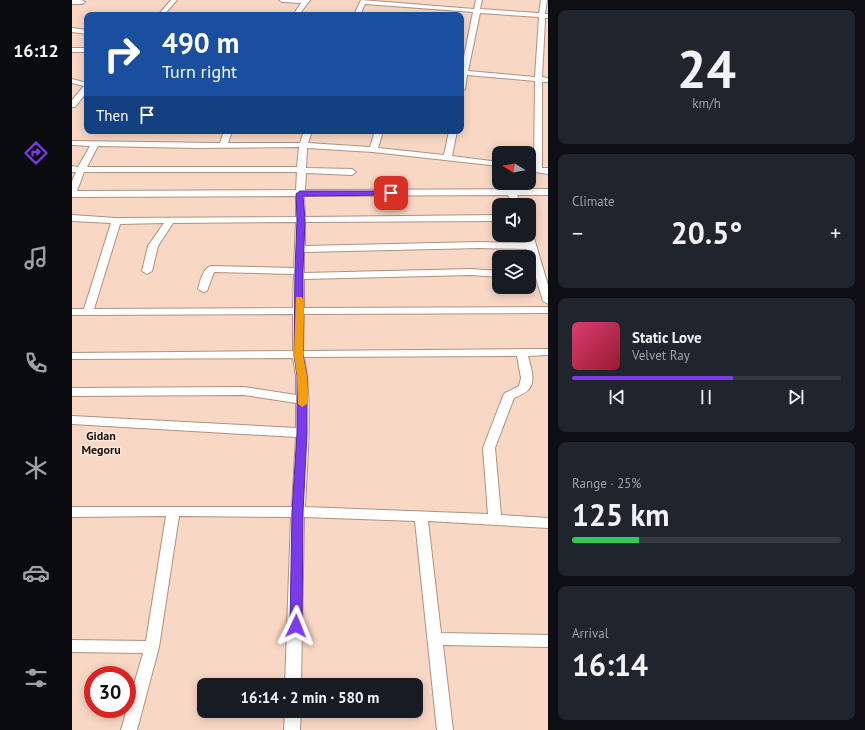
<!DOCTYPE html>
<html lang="en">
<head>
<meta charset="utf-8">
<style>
	:root { --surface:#171b24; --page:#20242c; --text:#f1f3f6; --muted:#9ea1a6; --line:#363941; --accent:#7c3aed }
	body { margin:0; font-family:"PT Sans",sans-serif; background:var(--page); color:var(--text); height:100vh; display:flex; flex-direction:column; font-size:15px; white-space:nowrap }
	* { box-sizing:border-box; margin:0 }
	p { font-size:13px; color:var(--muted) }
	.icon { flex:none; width:22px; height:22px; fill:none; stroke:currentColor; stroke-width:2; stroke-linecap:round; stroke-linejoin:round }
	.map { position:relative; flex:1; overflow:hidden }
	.sheet { display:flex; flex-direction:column; gap:10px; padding:10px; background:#0d0f14; width:317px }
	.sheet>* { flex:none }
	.top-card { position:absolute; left:12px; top:12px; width:380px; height:122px; border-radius:8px; box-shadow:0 2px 10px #0003; background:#1a4fa0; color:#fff; overflow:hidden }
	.needle { width:26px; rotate:281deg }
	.controls { position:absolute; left:420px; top:146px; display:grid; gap:8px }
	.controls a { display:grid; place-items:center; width:44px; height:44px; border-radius:8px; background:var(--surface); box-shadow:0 2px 10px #0003; font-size:20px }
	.speed { position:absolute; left:12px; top:666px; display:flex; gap:8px; font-size:20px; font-weight:700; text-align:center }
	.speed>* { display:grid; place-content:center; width:52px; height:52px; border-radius:50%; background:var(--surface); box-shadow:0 2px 10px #0003; line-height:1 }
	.speed .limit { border:6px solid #d22; background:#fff; color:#111 }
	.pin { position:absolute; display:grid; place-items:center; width:34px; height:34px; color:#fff; margin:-17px; border-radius:8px; box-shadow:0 2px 6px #0006 }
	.me { position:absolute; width:44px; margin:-22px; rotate:2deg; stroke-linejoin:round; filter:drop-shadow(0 0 3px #0008) }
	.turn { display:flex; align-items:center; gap:14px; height:84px; padding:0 12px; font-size:18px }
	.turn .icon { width:52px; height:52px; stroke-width:2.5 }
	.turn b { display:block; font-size:28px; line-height:34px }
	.then { display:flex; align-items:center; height:38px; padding:0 12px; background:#0003; gap:8px; font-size:15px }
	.big { font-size:30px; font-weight:700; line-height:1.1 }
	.sheet .widget { flex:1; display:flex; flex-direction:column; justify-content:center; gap:6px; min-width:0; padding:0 14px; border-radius:8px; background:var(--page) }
	.sheet .dial { align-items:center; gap:0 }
	.dial b { font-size:52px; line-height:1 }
	.song { display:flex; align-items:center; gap:12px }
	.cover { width:48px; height:48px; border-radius:6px; background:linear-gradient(135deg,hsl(340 70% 55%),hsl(350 70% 35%)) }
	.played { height:4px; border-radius:2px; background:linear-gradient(90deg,var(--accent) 60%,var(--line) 60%) }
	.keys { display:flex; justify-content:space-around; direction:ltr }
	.heat { display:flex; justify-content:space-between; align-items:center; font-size:22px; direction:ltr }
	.charge { height:6px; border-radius:3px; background:linear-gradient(90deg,#34c759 25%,var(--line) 0) }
	.trip { position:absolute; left:125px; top:678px; width:226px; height:40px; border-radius:8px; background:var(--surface); box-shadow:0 2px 10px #0003; font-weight:700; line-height:40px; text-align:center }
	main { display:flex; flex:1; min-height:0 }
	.dock { display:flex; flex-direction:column; width:72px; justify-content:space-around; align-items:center; background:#090b0e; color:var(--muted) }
	.dock .icon { width:28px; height:28px }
	.dock .on { color:var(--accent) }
	.dock b { font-size:18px; color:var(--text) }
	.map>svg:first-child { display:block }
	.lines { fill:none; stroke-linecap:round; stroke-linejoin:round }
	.minor-casing { stroke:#af917f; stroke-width:2 }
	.minor { fill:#fff; fill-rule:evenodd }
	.route { fill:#7c3aed; stroke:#51269a }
	.slow { fill:#f59e0b }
	.labels { text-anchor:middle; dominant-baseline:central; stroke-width:3; stroke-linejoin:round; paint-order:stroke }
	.neighbourhood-label { font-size:12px; font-weight:bold; fill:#1a0f09; stroke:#fce7dc }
</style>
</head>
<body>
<main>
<nav class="dock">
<b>16:12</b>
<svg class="icon on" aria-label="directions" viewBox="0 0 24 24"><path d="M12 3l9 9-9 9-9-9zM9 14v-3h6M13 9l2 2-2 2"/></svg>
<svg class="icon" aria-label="music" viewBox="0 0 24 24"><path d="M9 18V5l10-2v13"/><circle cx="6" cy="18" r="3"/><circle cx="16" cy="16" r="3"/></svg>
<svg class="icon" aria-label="phone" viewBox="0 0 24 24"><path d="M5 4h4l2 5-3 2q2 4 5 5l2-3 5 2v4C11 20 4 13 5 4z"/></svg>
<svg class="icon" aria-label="climate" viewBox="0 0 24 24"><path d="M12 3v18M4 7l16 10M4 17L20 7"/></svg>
<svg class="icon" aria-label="car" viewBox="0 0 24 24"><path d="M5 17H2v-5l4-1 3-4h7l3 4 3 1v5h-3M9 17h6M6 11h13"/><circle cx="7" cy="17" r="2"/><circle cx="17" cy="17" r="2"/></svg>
<svg class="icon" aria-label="filters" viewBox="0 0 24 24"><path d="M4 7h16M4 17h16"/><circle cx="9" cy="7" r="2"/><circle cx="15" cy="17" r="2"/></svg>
</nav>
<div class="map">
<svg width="476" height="730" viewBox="0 0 476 730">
	<rect width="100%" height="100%" fill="#f9d7c5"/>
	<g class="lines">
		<g class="minor-casing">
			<g id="minor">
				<path d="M 0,0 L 10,0 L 13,2 L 10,4 L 0,4 Z"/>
				<path d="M 99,0 L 105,0 L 92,15 L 86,15 Z"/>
				<path d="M 207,0 L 238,0 L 227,15 L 221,15 L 229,3 L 210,2 Z"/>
				<path d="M 289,0 L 402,9 L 404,0 L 410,0 L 408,9 L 467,13 L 469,0 L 475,0 L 473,14 L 476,14 L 476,18 L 473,18 L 473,21 L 470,77 L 476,78 L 476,82 L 470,82 L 470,168 L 476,168 L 476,174 L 457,171 L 457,165 L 462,166 L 463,81 L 395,75 L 393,89 L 389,91 L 389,72 L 401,12 L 293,4 L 288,15 L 282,15 ZM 408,13 L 467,17 L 463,77 L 396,71 Z"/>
				<path d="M 0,28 L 15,30 L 15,34 L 0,32 Z"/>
				<rect x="0" y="48" width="15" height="4"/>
				<path d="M 0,79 L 15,83 L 15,92 L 3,107 L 0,107 L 0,100 L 12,86 L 0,83 Z"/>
				<path d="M 152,131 L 160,131 L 156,143 L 228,143 L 232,131 L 240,131 L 236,143 L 298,147 L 303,131 L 311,131 L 306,148 L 372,155 L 377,131 L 385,131 L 380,156 L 427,162 L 427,166 L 301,152 L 235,148 L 234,168 L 280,169 L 284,172 L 280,175 L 234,173 L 233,190 L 476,189 L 476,195 L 445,195 L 449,205 L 441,205 L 436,195 L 232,196 L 233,217 L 427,215 L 427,221 L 233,222 L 233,246 L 407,242 L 454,243 L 451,235 L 457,235 L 457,232 L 461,235 L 476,285 L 476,304 L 471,301 L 455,249 L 407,248 L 232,252 L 232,273 L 399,269 L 427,271 L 427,277 L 399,275 L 232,279 L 232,308 L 476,307 L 476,313 L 232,314 L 231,351 L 476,349 L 476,355 L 456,356 C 458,365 465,382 456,390 C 453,394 446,396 442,398 L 423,448 L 429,515 L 476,518 L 476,528 L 356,521 L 369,633 L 476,635 L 476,647 L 371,645 L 381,730 L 365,730 L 343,521 L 232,517 L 229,685 L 213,685 L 219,517 L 107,516 L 87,647 L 65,730 L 49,730 L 71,653 L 0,652 L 0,640 L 74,641 L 94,516 L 0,517 L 0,507 L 220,507 L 224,437 L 0,424 L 0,416 L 224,428 L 224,403 L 172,395 L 0,396 L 0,388 L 172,387 L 224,395 L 224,376 L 221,358 L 0,359 L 0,353 L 221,351 L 221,314 L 0,315 L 0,309 L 12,309 L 39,223 L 0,221 L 0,215 L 44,218 L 224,217 L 224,196 L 0,197 L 0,181 L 4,172 L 0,172 L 0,166 L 6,167 L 18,146 L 0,145 L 0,141 L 148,143 ZM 26,146 L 125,148 L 227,147 L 225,167 L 15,167 ZM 12,172 L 225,172 L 224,190 L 5,191 ZM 224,222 L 222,268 L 139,266 C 131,268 128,282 126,289 L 131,292 L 135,291 L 142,272 L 222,274 L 221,308 L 22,309 L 48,224 L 92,223 L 76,246 L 70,271 L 75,274 L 80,271 L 86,246 L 101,223 ZM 445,356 L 449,378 L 447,386 L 433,393 L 431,396 L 411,448 L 416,514 L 233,507 C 235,458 241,406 232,357 Z"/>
				<path d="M 213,711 L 229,711 L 228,730 L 212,730 Z"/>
			</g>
		</g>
		<use href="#minor" class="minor"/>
	</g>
	<path class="route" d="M 228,191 L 319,191 L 323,193 L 319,195 L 231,196 L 233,220 L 231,271 L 231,355 L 235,376 L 235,433 L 231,512 L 230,626 L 228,630 L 224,632 L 219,630 L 218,626 L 220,512 L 225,433 L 225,376 L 222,355 L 223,271 L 225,220 L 224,194 Z"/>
	<path class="slow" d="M 224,297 L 230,297 L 231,299 L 231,355 L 235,376 L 235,404 L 230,407 L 226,404 L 225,376 L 222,355 Z"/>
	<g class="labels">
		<g class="neighbourhood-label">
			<text x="29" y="435">Gidan<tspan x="29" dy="14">Megoru</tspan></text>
		</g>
	</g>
</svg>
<div class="controls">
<a><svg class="needle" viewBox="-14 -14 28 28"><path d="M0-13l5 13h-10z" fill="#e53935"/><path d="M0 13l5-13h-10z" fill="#9ea1a6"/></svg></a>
<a><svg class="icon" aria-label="sound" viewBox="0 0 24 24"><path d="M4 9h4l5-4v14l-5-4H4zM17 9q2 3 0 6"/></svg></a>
<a><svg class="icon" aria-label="layers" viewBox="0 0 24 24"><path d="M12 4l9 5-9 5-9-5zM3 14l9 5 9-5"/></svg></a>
</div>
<div class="speed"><div class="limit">30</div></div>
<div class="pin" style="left:319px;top:193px;background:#d93025"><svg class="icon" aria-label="arrive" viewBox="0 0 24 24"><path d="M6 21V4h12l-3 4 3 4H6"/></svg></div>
<svg class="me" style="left:224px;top:626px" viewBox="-20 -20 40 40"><path d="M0-17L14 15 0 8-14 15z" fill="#7c3aed" stroke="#fff" stroke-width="4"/></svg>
<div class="trip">16:14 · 2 min · 580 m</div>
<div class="top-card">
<div class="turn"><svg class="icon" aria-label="right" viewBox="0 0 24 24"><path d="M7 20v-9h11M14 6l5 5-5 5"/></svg><div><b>490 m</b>Turn right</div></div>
<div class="then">Then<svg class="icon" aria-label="arrive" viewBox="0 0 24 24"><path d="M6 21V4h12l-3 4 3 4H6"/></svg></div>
</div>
</div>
<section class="sheet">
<div class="widget dial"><b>24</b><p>km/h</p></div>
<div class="widget"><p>Climate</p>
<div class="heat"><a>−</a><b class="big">20.5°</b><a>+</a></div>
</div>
<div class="widget">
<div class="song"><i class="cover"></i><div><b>Static Love</b><p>Velvet Ray</p></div></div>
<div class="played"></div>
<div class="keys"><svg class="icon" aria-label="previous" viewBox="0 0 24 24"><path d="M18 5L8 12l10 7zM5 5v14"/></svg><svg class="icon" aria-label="pause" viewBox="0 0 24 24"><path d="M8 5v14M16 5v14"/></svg><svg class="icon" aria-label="next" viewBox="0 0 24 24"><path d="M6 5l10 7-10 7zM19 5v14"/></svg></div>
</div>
<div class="widget"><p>Range · 25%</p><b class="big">125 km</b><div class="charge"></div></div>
<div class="widget"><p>Arrival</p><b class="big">16:14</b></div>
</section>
</main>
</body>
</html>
